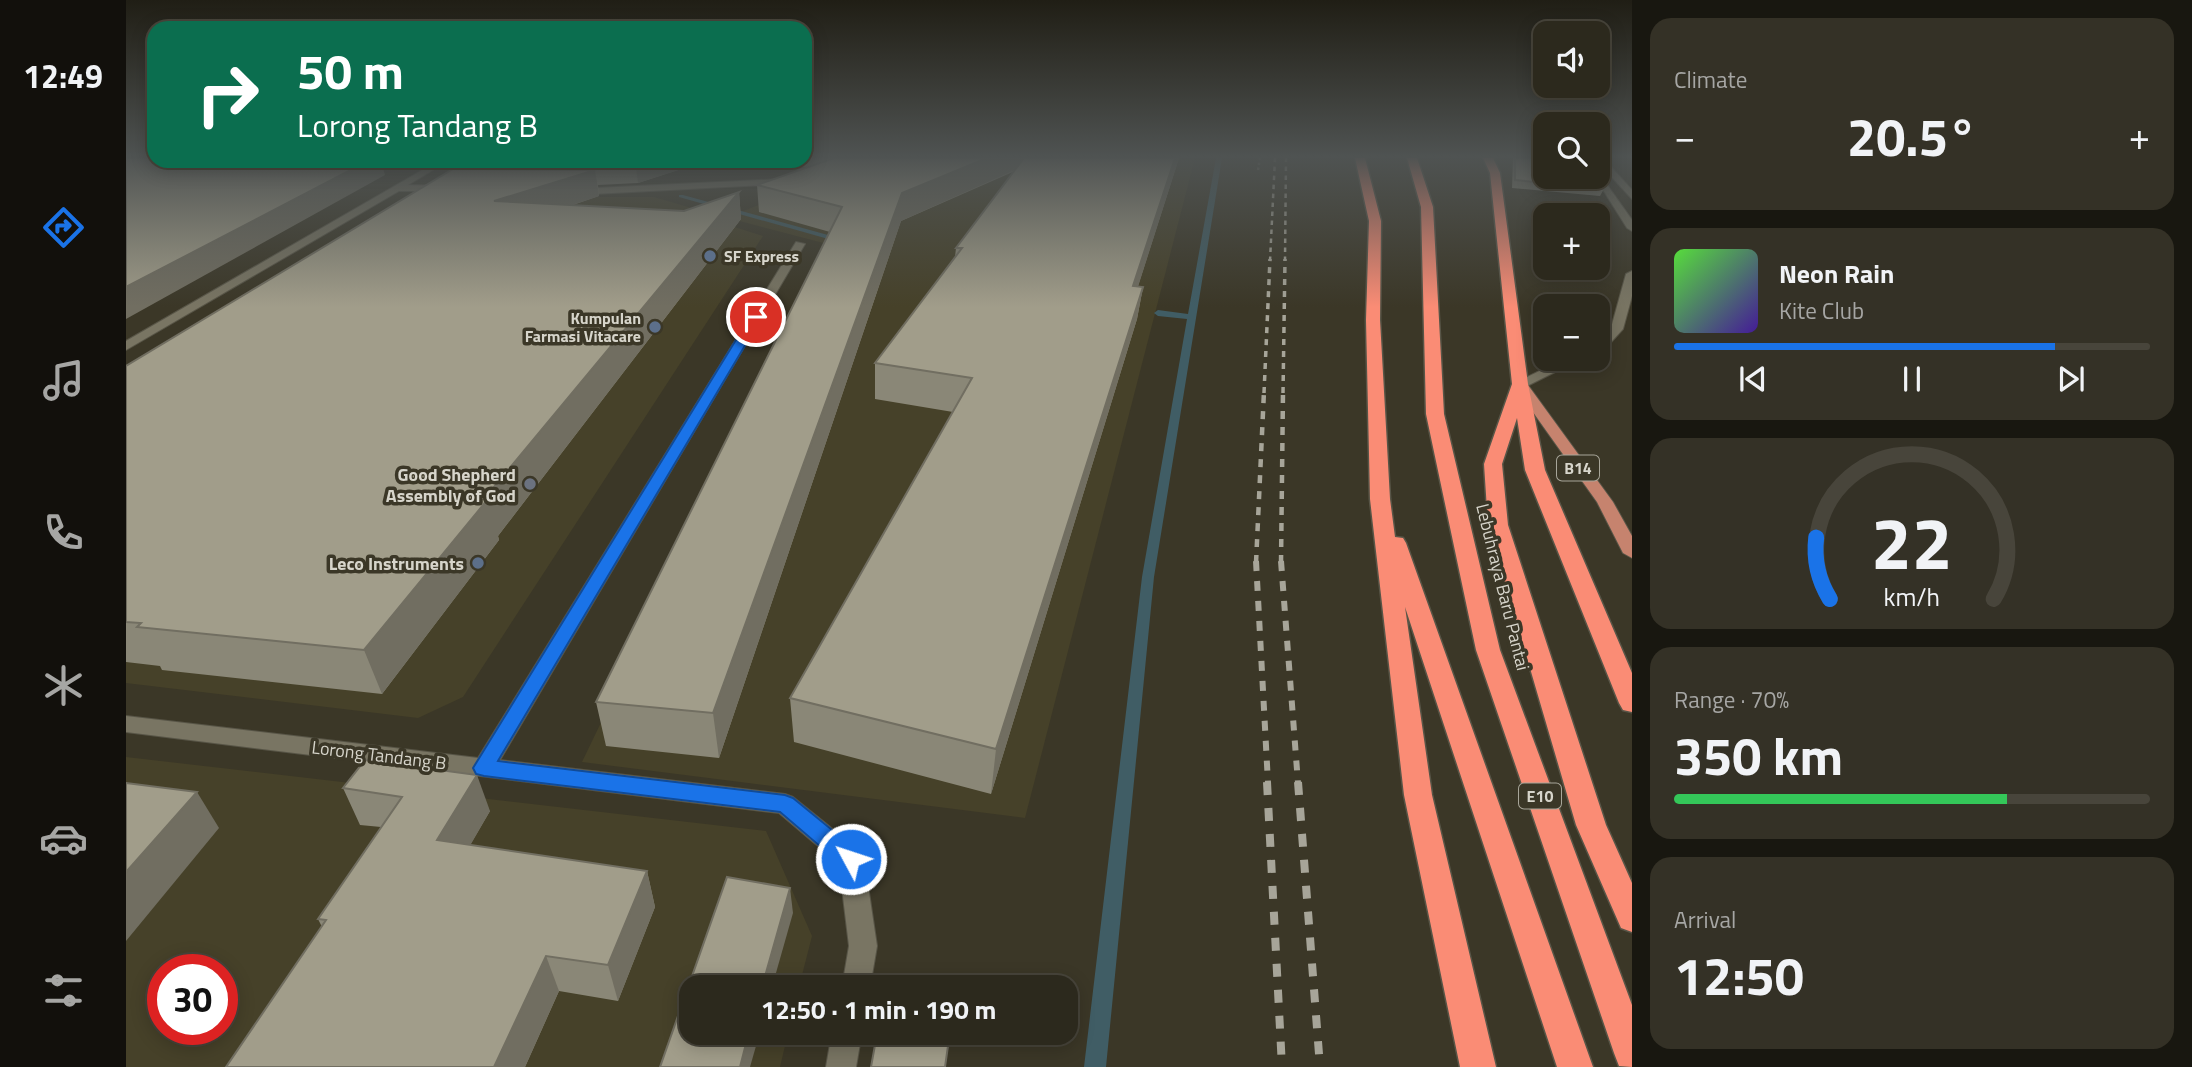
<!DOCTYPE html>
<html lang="en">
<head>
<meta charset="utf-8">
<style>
	:root { --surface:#2c291d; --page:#343126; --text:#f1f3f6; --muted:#a6a6a4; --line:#48453b; --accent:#1a73e8 }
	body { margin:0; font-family:"Titillium Web",sans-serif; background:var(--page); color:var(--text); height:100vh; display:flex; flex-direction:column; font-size:26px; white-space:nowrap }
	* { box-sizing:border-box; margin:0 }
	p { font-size:23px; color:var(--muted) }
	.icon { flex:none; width:38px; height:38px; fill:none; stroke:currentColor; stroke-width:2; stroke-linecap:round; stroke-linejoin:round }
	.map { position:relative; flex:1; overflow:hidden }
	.side { display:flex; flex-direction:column; gap:18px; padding:18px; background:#181710; width:560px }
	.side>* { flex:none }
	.banner { position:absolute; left:21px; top:21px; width:665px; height:147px; border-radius:21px; box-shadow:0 4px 18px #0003,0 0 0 2px var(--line); background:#0b6e4f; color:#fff; overflow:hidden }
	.fabs { position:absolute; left:1407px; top:21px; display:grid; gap:14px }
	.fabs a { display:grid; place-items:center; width:77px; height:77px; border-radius:14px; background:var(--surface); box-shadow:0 4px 18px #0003,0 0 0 2px var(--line); font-size:35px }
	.speed { position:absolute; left:21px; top:954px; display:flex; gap:14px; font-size:35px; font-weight:700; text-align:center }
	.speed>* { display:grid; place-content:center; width:91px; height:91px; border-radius:50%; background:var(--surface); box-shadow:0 4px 18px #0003,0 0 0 2px var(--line); line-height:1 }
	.speed .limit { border:10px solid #d22; background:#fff; color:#111 }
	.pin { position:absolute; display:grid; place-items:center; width:60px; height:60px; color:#fff; margin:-30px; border:4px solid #fff; border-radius:50%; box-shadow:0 2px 7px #0007 }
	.me { position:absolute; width:77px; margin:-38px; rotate:310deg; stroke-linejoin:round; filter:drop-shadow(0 0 5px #0008) }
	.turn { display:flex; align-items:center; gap:24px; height:147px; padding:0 35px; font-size:32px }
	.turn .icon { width:91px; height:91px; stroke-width:2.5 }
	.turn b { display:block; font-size:49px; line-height:60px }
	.big { font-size:52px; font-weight:700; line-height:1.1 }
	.side .tile { flex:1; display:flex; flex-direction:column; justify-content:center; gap:10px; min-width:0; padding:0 24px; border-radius:21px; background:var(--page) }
	.side .dial { align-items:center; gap:0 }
	.dial svg { height:182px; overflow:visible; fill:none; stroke:var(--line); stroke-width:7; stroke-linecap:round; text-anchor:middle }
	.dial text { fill:var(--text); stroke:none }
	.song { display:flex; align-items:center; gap:21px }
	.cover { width:84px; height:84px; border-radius:10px; background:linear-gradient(135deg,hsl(110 70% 55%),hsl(260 70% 35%)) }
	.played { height:7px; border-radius:4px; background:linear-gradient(90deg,var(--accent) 80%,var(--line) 80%) }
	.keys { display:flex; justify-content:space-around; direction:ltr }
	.heat { display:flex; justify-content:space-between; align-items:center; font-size:38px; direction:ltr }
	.charge { height:10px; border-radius:5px; background:linear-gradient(90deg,#34c759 70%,var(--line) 0) }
	.trip { position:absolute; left:553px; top:975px; width:399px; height:70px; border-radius:21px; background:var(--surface); box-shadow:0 4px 18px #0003,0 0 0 2px var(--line); font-weight:700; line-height:70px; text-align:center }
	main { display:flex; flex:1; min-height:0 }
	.dock { display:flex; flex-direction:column; width:126px; justify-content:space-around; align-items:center; background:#12100c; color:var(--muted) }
	.dock .icon { width:49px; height:49px }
	.dock .selected { color:var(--accent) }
	.dock b { font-size:32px; color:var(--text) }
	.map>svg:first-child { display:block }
	.built { fill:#464129; fill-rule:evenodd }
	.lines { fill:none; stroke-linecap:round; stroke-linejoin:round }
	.stream { fill:#405d65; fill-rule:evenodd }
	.lane-casing { stroke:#585547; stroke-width:2 }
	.street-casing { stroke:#585547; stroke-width:2 }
	.primary-casing { stroke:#585547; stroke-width:2 }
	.highway-casing { stroke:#585547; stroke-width:3 }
	.path { stroke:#848173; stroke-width:2.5; stroke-dasharray:2.5 2.5; stroke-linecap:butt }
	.lane { fill:#797563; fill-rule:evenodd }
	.street { fill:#797563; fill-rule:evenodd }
	.primary { fill:#c6836e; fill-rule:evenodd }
	.highway { fill:#fa8c75; fill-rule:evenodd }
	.rail-far4 { stroke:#a7a599; stroke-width:2.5; stroke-dasharray:4.5 4.5; stroke-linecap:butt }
	.rail-far3 { stroke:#a7a599; stroke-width:3.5; stroke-dasharray:6 6; stroke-linecap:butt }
	.rail-far2 { stroke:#a7a599; stroke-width:4.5; stroke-dasharray:8 8; stroke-linecap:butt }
	.rail-far1 { stroke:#a7a599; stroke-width:6; stroke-dasharray:10 10; stroke-linecap:butt }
	.rail { stroke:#a7a599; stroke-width:8; stroke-dasharray:13 13; stroke-linecap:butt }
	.wall { fill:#8a8777 }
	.shaded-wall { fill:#716e61 }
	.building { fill:#a19d8a; stroke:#716e61; stroke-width:2 }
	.route { fill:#1a73e8; stroke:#114b97; stroke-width:2 }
	.service-dot { fill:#5c6f8a; stroke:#3b3727; stroke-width:2.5 }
	.worship-dot { fill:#6b7280; stroke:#3b3727; stroke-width:2.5 }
	.labels { text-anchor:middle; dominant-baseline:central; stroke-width:7; stroke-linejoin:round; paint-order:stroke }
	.far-poi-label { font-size:16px; font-weight:bold; fill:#d7d5cb; stroke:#3b3727; text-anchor:start }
	.shield { fill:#3b3727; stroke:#a8a69a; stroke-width:2 }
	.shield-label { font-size:16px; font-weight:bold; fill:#d7d5cb }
	.poi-label { font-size:18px; font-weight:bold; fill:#d7d5cb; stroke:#3b3727; text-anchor:end }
	.street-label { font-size:18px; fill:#d7d5cb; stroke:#3b3727 }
</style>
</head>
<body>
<main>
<nav class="dock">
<b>12:49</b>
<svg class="icon selected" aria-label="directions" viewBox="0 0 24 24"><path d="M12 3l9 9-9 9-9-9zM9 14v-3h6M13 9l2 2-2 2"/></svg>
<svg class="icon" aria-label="music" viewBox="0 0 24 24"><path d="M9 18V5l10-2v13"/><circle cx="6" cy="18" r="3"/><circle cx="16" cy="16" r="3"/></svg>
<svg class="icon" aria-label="phone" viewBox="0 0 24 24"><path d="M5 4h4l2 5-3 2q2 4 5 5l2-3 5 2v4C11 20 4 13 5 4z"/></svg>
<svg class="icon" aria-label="climate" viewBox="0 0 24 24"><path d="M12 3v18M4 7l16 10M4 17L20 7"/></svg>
<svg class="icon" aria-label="car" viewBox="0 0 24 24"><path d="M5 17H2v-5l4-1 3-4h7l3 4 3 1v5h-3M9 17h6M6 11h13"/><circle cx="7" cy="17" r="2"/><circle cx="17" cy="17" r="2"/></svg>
<svg class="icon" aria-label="filters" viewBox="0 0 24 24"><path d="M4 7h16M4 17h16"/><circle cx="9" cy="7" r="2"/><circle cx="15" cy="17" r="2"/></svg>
</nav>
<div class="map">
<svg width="1506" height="1067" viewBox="0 0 1506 1067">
	<rect width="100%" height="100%" fill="#3b3727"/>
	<g class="built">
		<path d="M 812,158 L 1069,158 L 899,818 L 456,762 L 705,245 L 606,219 L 596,223 L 637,236 L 337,697 L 292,718 L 0,683 L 0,383 L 310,197 L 528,197 L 600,218 L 680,186 Z"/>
		<path d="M 0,757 L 640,831 L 686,936 L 673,987 L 565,987 L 565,1032 L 662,1033 L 654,1067 L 0,1067 ZM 37,970 L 96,970 L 96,1029 L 37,1029 Z"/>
	</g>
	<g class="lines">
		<g class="stream">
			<path d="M 1090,158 L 1096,158 L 1028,577 L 980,1067 L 958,1067 L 1016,577 L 1061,319 L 1032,316 L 1028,313 L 1032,310 L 1062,314 Z"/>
			<path d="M 553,195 L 557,195 L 720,240 L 713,242 L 553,197 Z"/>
		</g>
		<g class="lane-casing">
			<g id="lane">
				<path d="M 1472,158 L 1477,158 L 1506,190 L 1506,199 L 1472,162 Z"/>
				<path d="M 1472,172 L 1506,220 L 1506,231 L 1501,228 L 1469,177 L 1472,177 Z"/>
				<path d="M 1506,271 L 1506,296 L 1497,329 L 1477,351 L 1472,352 L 1472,341 L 1485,328 L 1500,274 Z"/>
				<path d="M 1438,359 L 1455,359 L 1399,387 L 1394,388 L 1387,384 Z"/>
			</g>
		</g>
		<g class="street-casing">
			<g id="street">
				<path d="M 312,161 L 322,161 L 282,185 L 317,186 L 322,189 L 320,191 L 273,191 L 0,350 L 0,341 Z"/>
				<path d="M 656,179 L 659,180 L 659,184 L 449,195 L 444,192 L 449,189 Z"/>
				<path d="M 670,242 L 679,244 L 374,760 L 659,794 L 667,797 L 734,851 L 738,859 L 751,946 L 744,987 L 716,987 L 723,946 L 713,864 L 653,813 L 0,732 L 0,716 L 352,758 Z"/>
				<path d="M 706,1032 L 736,1032 L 730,1067 L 700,1067 Z"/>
			</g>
		</g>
		<g class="primary-casing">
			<path id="primary" d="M 1394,380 L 1399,381 L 1487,502 L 1506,536 L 1506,558 L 1497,553 L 1471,502 L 1387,384 Z"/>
		</g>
		<g class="highway-casing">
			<g id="highway">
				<path d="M 1229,158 L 1239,158 L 1255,221 L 1254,320 L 1264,499 L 1269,537 L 1277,538 L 1280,543 L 1467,1067 L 1431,1067 L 1279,607 L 1306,795 L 1370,1067 L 1334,1067 L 1278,795 L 1244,499 L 1240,320 L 1243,221 Z"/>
				<path d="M 1281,158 L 1291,158 L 1307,207 L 1318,414 L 1374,650 L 1506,1005 L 1506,1067 L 1493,1066 L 1488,1053 L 1350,650 L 1300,414 L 1295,207 Z"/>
				<path d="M 1357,158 L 1367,158 L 1374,173 L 1402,384 L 1419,470 L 1506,673 L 1506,712 L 1497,710 L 1493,703 L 1399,470 L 1391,418 L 1376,464 L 1382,525 L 1480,825 L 1506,883 L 1506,932 L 1495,928 L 1450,825 L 1362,525 L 1358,464 L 1386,384 L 1364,173 Z"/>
			</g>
		</g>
		<path class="path" d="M 1132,170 L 1134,158"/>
		<use href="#lane" class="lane"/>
		<use href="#street" class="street"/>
		<use href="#primary" class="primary"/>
		<use href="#highway" class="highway"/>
		<g class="rail-far4">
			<path d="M 1144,261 L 1149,158"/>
			<path d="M 1159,261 L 1160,158"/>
		</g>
		<g class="rail-far3">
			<path d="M 1138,393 L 1144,259"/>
			<path d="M 1157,393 L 1159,259"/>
		</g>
		<g class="rail-far2">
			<path d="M 1130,563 L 1138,391"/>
			<path d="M 1155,563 L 1157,391"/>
		</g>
		<g class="rail-far1">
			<path d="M 1130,561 L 1142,783"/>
			<path d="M 1155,561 L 1172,783"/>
		</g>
		<g class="rail">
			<path d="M 1141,782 L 1156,1067"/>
			<path d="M 1172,782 L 1194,1067"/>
		</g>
	</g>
	<g class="wall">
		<path d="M 679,158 L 1053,158 L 1012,286 L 1017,287 L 1011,319 L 865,794 L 668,742 L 664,698 L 827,412 L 749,399 L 749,363 L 829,257 L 830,248 L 889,171 L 775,221 L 593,758 L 480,746 L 470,702 L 704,232 L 633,212 L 631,185 L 683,167 L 577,162 L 512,183 L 472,185 L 473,196 L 447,205 L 558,211 L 613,192 L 615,219 L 372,536 L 373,540 L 256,694 L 36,670 L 34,666 L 0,662 L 0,366 L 346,169 L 344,161 L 679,161 Z"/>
		<path d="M 1387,158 L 1419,158 L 1478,189 L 1474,196 L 1386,188 Z"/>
		<path d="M 239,760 L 364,811 L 344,845 L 521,871 L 529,907 L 492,1001 L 433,991 L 399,1067 L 100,1067 L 196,927 L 192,919 L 255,827 L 234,825 L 217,788 Z"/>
	</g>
	<g class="shaded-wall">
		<path d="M 861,158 L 914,158 L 913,159 L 775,221 L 593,758 L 587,713 L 776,193 Z"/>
		<path d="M 1049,158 L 1053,158 L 1002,318 L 1007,286 Z"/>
		<path d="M 242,161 L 255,161 L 259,175 L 0,319 L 0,287 Z"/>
		<path d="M 509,161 L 577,161 L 577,162 L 512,183 Z"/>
		<path d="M 469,170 L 473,196 L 374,229 L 368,201 Z"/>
		<path d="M 613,192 L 615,219 L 372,536 L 373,540 L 256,694 L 238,650 L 358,499 Z"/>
		<path d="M 1017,287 L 1011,319 L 865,794 L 870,749 Z"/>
		<path d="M 351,775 L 364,811 L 326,877 L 311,840 Z"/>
		<path d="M 71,792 L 93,828 L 0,941 L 0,872 Z"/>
		<path d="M 521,871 L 529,907 L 492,1001 L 482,965 Z"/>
		<path d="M 664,888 L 667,913 L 646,987 L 636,987 Z"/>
		<path d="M 420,956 L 433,991 L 399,1067 L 368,1067 Z"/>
		<path d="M 623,1032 L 634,1032 L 624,1067 L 614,1067 Z"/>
	</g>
	<g class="building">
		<path d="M 0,158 L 28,158 L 28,161 L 242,161 L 0,287 Z"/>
		<path d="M 708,158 L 861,158 L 776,193 L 587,713 L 470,702 L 716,207 L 631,185 Z"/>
		<path d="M 898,158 L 1049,158 L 1007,286 L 1017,287 L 870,749 L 664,698 L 846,378 L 749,363 L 836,248 L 830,248 Z"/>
		<path d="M 1389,158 L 1419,158 L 1419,177 L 1469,177 L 1478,189 L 1389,180 Z"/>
		<path d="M 327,169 L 469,170 L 368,201 L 558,211 L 613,192 L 358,499 L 362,499 L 238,650 L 11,627 L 15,623 L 0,622 L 0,366 Z"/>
		<path d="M 239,760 L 351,775 L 311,840 L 521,871 L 482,965 L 420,956 L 368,1067 L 100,1067 L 200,920 L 192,919 L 276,797 L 217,788 Z"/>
		<path d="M 0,783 L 71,792 L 0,872 Z"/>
		<path d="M 601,877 L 664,888 L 636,987 L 565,987 L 565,1032 L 623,1032 L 614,1067 L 534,1067 Z"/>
		<path d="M 751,1034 L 822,1046 L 819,1067 L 745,1067 Z"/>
	</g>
	<linearGradient id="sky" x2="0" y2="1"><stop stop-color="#201e15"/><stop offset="0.51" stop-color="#4f5352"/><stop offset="1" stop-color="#4f5352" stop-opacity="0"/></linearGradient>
	<rect width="1506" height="307" fill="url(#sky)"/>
	<path class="route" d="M 630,313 L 636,317 L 372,761 L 659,795 L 667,798 L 733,852 L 736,859 L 733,866 L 725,869 L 717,866 L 654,812 L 358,776 L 350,774 L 347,768 L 624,317 Z"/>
	<g class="service-dot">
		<circle cx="584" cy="256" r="7"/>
		<circle cx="529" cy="327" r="7"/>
		<circle cx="352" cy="563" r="7"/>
	</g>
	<circle class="worship-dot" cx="404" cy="484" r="7"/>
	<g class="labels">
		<g class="far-poi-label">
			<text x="598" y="256">SF Express</text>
			<text x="515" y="318" text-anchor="end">Kumpulan<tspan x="515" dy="18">Farmasi Vitacare</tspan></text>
		</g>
		<g class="shield">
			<rect x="1431" y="455.5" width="42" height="25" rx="5"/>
			<rect x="1393" y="783.5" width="42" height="25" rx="5"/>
		</g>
		<g class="shield-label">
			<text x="1452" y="468">B14</text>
			<text x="1414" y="796">E10</text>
		</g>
		<g class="poi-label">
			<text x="390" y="474">Good Shepherd<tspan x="390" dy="21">Assembly of God</tspan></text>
			<text x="338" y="563">Leco Instruments</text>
		</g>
		<g class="street-label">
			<text transform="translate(1377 587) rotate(76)">Lebuhraya Baru Pantai</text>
			<text transform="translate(253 755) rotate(7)">Lorong Tandang B</text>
		</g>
	</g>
</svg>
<div class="fabs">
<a><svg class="icon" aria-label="sound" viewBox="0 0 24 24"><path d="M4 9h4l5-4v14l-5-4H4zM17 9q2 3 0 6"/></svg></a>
<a><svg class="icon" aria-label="search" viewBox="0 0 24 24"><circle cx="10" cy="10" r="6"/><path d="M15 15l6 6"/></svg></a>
<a>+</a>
<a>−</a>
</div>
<div class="speed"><div class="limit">30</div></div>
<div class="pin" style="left:630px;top:317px;background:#d93025"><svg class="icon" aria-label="arrive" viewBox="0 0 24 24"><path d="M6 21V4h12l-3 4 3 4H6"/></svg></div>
<svg class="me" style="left:725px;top:859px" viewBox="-20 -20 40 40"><circle r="17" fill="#1a73e8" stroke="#fff" stroke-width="3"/><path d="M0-11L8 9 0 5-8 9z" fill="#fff"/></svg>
<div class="trip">12:50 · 1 min · 190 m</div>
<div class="banner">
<div class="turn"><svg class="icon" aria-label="right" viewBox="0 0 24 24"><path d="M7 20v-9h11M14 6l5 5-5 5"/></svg><div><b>50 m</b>Lorong Tandang B</div></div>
</div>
</div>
<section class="side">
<div class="tile"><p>Climate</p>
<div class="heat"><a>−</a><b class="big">20.5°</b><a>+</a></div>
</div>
<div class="tile">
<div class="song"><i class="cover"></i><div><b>Neon Rain</b><p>Kite Club</p></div></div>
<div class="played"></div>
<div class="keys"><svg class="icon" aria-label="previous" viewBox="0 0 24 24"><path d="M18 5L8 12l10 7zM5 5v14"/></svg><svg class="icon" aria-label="pause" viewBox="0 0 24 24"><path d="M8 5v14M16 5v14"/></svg><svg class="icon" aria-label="next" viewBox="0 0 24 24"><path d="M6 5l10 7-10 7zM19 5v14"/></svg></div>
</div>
<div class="tile dial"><svg viewBox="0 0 100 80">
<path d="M14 69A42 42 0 1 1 86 69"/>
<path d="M14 69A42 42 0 0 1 8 42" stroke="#1a73e8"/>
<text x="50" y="56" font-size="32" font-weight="700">22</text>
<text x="50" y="72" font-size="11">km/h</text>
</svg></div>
<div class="tile"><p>Range · 70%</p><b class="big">350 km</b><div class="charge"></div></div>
<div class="tile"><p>Arrival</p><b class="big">12:50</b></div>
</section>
</main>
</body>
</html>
